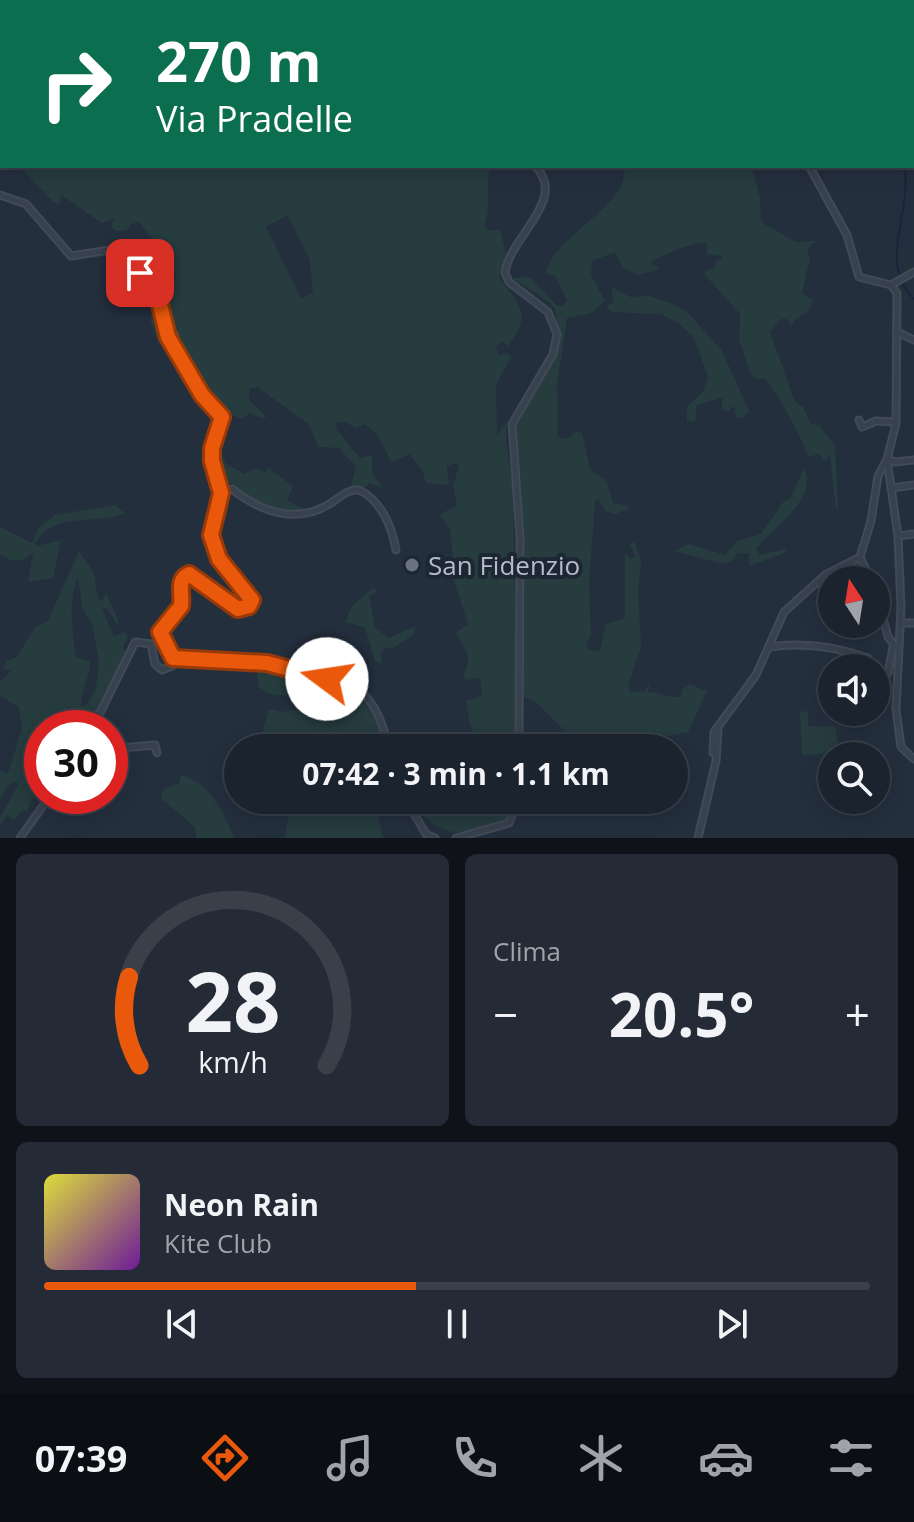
<!DOCTYPE html>
<html lang="it">
<head>
<meta charset="utf-8">
<style>
	:root { --surface:#1b232e; --page:#242b36; --text:#f1f3f6; --muted:#a0a4aa; --line:#39404a; --accent:#ea580c }
	body { margin:0; font-family:"Open Sans",sans-serif; background:var(--page); color:var(--text); height:100vh; display:flex; flex-direction:column; font-size:30px; white-space:nowrap }
	* { box-sizing:border-box; margin:0 }
	p { font-size:26px; color:var(--muted) }
	.icon { flex:none; width:44px; height:44px; fill:none; stroke:currentColor; stroke-width:2; stroke-linecap:round; stroke-linejoin:round }
	.map { position:relative; height:838px; overflow:hidden }
	.sheet { display:flex; flex-direction:column; gap:16px; padding:16px; background:#0f1319; flex:1 }
	.sheet>* { flex:none }
	.banner { position:absolute; left:0px; top:0px; width:914px; height:168px; box-shadow:0 4px 20px #0003,0 0 0 2px var(--line); background:#0b6e4f; color:#fff; overflow:hidden }
	.needle { width:52px; rotate:348deg }
	.buttons { position:absolute; left:818px; top:566px; display:grid; gap:16px }
	.buttons a { display:grid; place-items:center; width:72px; height:72px; border-radius:50%; background:var(--surface); box-shadow:0 4px 20px #0003,0 0 0 2px var(--line); font-size:40px }
	.speed { position:absolute; left:24px; top:710px; display:flex; gap:16px; font-size:40px; font-weight:700; text-align:center }
	.speed>* { display:grid; place-content:center; width:104px; height:104px; border-radius:50%; background:var(--surface); box-shadow:0 4px 20px #0003,0 0 0 2px var(--line); line-height:1 }
	.speed .limit { border:12px solid #d22; background:#fff; color:#111 }
	.pin { position:absolute; display:grid; place-items:center; width:68px; height:68px; color:#fff; margin:-34px; border-radius:16px; box-shadow:0 4px 12px #0006 }
	.me { position:absolute; width:88px; margin:-44px; rotate:284deg; stroke-linejoin:round; filter:drop-shadow(0 0 6px #0008) }
	.turn { display:flex; align-items:center; gap:28px; height:168px; padding:0 24px; font-size:36px }
	.turn .icon { width:104px; height:104px; stroke-width:2.5 }
	.turn b { display:block; font-size:56px; line-height:68px }
	.big { font-size:60px; font-weight:700; line-height:1.1 }
	.sheet .tile { flex:1; display:flex; flex-direction:column; justify-content:center; gap:12px; min-width:0; padding:0 28px; border-radius:12px; background:var(--page) }
	.sheet .dial { align-items:center; gap:0 }
	.dial svg { height:208px; overflow:visible; fill:none; stroke:var(--line); stroke-width:7; stroke-linecap:round; text-anchor:middle }
	.dial text { fill:var(--text); stroke:none }
	.song { display:flex; align-items:center; gap:24px }
	.cover { width:96px; height:96px; border-radius:12px; background:linear-gradient(135deg,hsl(60 70% 55%),hsl(280 70% 35%)) }
	.played { height:8px; border-radius:4px; background:linear-gradient(90deg,var(--accent) 45%,var(--line) 45%) }
	.keys { display:flex; justify-content:space-around; direction:ltr }
	.heat { display:flex; justify-content:space-between; align-items:center; font-size:44px; direction:ltr }
	.sheet .tiles { flex:1; display:grid; gap:16px; grid-template-columns:1fr 1fr }
	.tile:last-child { grid-column:span 2 }
	.trip { position:absolute; left:224px; top:734px; width:464px; height:80px; border-radius:40px; background:var(--surface); box-shadow:0 4px 20px #0003,0 0 0 2px var(--line); font-weight:700; line-height:80px; text-align:center }
	.dock { display:flex; height:128px; justify-content:space-around; align-items:center; background:#0b0e12; color:var(--muted) }
	.dock .icon { width:56px; height:56px }
	.dock .on { color:var(--accent) }
	.dock b { font-size:36px; color:var(--text) }
	.map>svg:first-child { display:block }
	.green { fill:#263c3f; fill-rule:evenodd }
	.lines { fill:none; stroke-linecap:round; stroke-linejoin:round }
	.stream { stroke:#17263c; stroke-width:2 }
	.minor-casing { stroke:#414a57; stroke-width:9 }
	.minor { stroke:#38414e; stroke-width:5 }
	.route-casing { stroke:#983908; stroke-width:20 }
	.route { stroke:#ea580c; stroke-width:14 }
	.worship-dot { fill:#6b7280; stroke:#1d2633; stroke-width:3 }
	.labels { text-anchor:middle; dominant-baseline:central; stroke-width:8; stroke-linejoin:round; paint-order:stroke }
	.poi-label { font-size:26px; fill:#b4bcc9; stroke:#1d2633; text-anchor:start }
</style>
</head>
<body>
<div class="map">
<svg width="914" height="838" viewBox="0 0 914 838">
	<rect width="100%" height="100%" fill="#242f3e"/>
	<g class="green">
		<path d="M 19,166 L 491,166 C 484,185 493,204 484,225 L 487,230 L 500,230 L 506,254 L 499,277 C 518,305 534,313 508,346 L 503,342 L 496,346 L 498,355 L 508,353 L 511,357 L 496,385 L 497,435 L 507,422 L 506,441 L 513,489 L 517,748 L 482,748 L 470,725 L 466,701 L 482,696 L 480,678 L 466,680 L 463,676 C 473,657 467,650 455,633 L 468,624 L 448,562 L 453,559 L 450,529 L 440,514 L 457,506 L 453,486 L 459,466 L 456,463 L 447,466 L 449,485 L 426,483 L 422,470 L 409,454 L 392,463 C 384,448 379,432 363,424 L 356,428 L 345,422 L 336,422 L 337,430 L 360,458 L 372,455 L 372,472 L 384,489 L 369,483 L 366,487 L 351,486 L 356,467 L 339,448 L 318,447 L 309,424 L 257,387 L 249,389 L 249,400 L 267,417 L 261,418 L 250,413 L 242,419 L 202,402 L 157,340 L 150,319 L 155,305 L 154,280 L 160,284 L 169,276 L 176,278 C 175,257 150,239 139,222 L 131,224 L 126,231 L 116,231 L 111,227 L 115,218 L 102,223 L 61,195 L 60,204 L 54,203 ZM 287,215 L 310,260 L 313,293 L 301,298 L 266,227 Z"/>
		<path d="M 626,166 L 751,166 L 760,196 L 761,222 L 796,242 L 816,241 L 807,249 L 810,258 L 802,293 L 813,301 L 809,311 L 794,320 L 792,326 L 787,319 L 781,319 L 770,332 L 795,402 L 803,407 L 811,424 L 819,425 L 835,446 L 838,506 L 836,510 L 830,456 L 824,461 L 819,454 L 808,457 C 806,445 776,390 765,379 L 755,378 L 751,374 L 739,340 L 740,314 L 705,275 L 705,271 L 715,268 L 716,261 L 723,259 L 722,256 L 707,254 L 706,242 C 694,242 659,256 650,263 L 660,269 L 637,275 L 623,268 L 615,252 L 592,261 L 591,275 L 605,301 L 591,313 L 567,318 L 557,384 L 558,437 L 566,439 L 576,432 L 582,433 L 590,469 L 607,481 L 613,503 L 629,506 L 627,510 L 615,514 L 605,511 L 599,499 L 595,501 L 589,583 L 591,635 L 585,646 L 594,652 L 600,650 L 606,624 L 625,618 L 625,554 L 631,559 L 635,556 L 630,544 L 634,541 L 641,561 L 638,591 L 641,646 L 628,686 L 630,692 L 644,692 L 650,683 L 648,692 C 660,692 668,698 681,697 L 682,690 L 690,684 L 707,691 L 688,732 L 647,740 L 636,748 L 581,748 L 538,704 L 524,696 L 521,486 L 513,428 L 551,356 L 558,327 L 555,309 L 549,302 L 512,278 L 530,277 L 557,306 L 562,306 L 567,301 L 555,275 L 546,274 C 546,249 604,215 619,190 C 623,183 624,174 626,166 Z"/>
		<path d="M 612,287 L 630,297 L 649,296 L 674,304 L 688,313 L 722,351 L 749,411 L 742,418 L 736,417 L 734,405 L 729,411 L 722,410 L 722,398 L 697,405 L 695,422 L 687,421 L 687,406 L 703,392 L 708,376 L 693,336 L 678,323 L 661,314 L 611,312 L 606,306 L 613,302 Z"/>
		<path d="M 222,456 L 226,464 L 245,474 L 255,468 L 266,473 L 268,467 L 293,486 L 287,501 L 306,510 C 274,513 254,503 231,483 L 221,484 L 214,458 Z"/>
		<path d="M 804,468 C 819,500 772,527 756,549 L 760,555 L 784,549 L 787,552 L 749,566 L 749,553 L 738,553 L 730,562 L 719,563 L 674,551 L 689,544 L 725,555 L 737,541 L 761,534 L 783,502 L 790,499 Z"/>
		<path d="M 115,505 L 125,513 C 94,527 58,509 35,543 L 37,546 L 61,540 L 53,578 L 28,582 L 33,553 C 21,563 13,563 0,554 L 0,527 L 32,543 L 39,527 L 55,515 Z"/>
		<path d="M 79,551 L 94,573 L 98,599 L 102,601 L 106,593 L 119,622 L 117,625 L 107,608 L 102,609 L 114,637 L 124,631 L 128,637 L 123,647 L 127,655 L 101,708 L 86,728 L 66,728 L 73,715 L 69,706 L 53,728 L 42,728 L 38,782 L 28,810 L 19,813 L 14,821 L 8,814 L 0,825 L 0,817 L 18,786 L 17,782 L 8,785 L 0,800 L 0,770 L 6,774 L 9,770 L 22,728 L 19,707 L 0,696 L 0,682 L 11,671 L 3,668 L 6,661 L 17,657 L 35,627 L 48,621 ZM 78,576 L 82,607 L 92,625 L 99,661 L 96,688 L 86,706 L 81,706 C 80,692 90,677 90,662 L 76,657 C 72,631 68,600 78,576 Z"/>
		<path d="M 374,587 L 377,591 L 369,597 L 375,627 L 388,638 L 416,626 L 414,634 L 393,648 L 384,648 L 381,656 L 383,665 L 375,661 L 365,627 L 345,622 L 352,606 Z"/>
		<path d="M 267,666 C 336,684 361,674 388,748 L 281,748 L 262,733 L 269,709 L 282,712 L 299,709 L 300,697 L 269,694 L 259,687 L 257,674 Z"/>
		<path d="M 800,711 L 808,712 L 808,726 L 836,726 L 838,753 L 802,755 Z"/>
		<path d="M 181,775 C 209,781 225,814 234,838 L 196,838 L 195,827 L 162,799 L 161,793 L 168,787 L 179,784 Z"/>
		<path d="M 308,800 L 375,800 L 383,838 L 285,838 L 289,813 L 300,810 L 308,816 Z"/>
		<path d="M 409,800 L 516,800 L 508,821 C 454,838 441,838 409,800 Z"/>
	</g>
	<g class="lines">
		<g class="stream">
			<path d="M 863,0 L 863,2"/>
			<path d="M 904,166 C 914,209 876,263 914,299"/>
		</g>
		<g class="minor-casing">
			<g id="minor">
				<path d="M 387,2 L 390,0"/>
				<path d="M 564,2 L 565,0"/>
				<path d="M 866,2 L 867,0"/>
				<path d="M 809,166 L 847,235 L 859,277 L 891,285"/>
				<path d="M 0,195 L 26,204 L 71,256 L 116,249 L 152,285 L 169,329"/>
				<path d="M 891,285 L 897,293 L 896,424 L 887,459 L 898,536 L 901,607 L 896,709 L 901,747 L 914,759"/>
				<path d="M 891,285 L 914,272"/>
				<path d="M 897,332 L 914,340"/>
				<path d="M 859,420 L 862,427 L 876,421 L 896,422"/>
				<path d="M 887,459 L 895,462 L 914,460"/>
				<path d="M 891,488 L 914,485"/>
				<path d="M 222,492 L 232,489 C 261,512 297,525 331,503 C 341,497 347,489 359,490 C 381,500 392,527 396,550"/>
				<path d="M 898,536 L 914,534"/>
				<path d="M 871,580 L 860,557 L 871,521 L 878,476 L 887,459"/>
				<path d="M 819,582 L 827,591 L 832,628"/>
				<path d="M 876,593 L 888,637 L 898,649"/>
				<path d="M 902,623 L 914,623"/>
				<path d="M 769,647 C 802,642 837,647 868,658 L 870,668"/>
				<path d="M 173,658 L 160,632 L 181,606 L 183,577 L 189,574 L 238,609 L 249,606 L 252,600 L 219,559 L 211,535 L 221,493 L 212,461 L 212,448 L 222,417 L 202,395 L 166,331 L 169,329 L 175,335"/>
				<path d="M 173,658 C 215,656 330,666 362,693 C 377,705 384,730 390,748"/>
				<path d="M 876,676 L 888,673 L 893,647"/>
				<path d="M 832,679 L 832,709"/>
				<path d="M 86,728 L 101,711 L 135,642 L 151,644 L 155,664 L 162,670 L 172,666 L 173,658"/>
				<path d="M 519,748 L 520,537 L 512,424 L 553,354 L 557,334 L 548,312 L 509,282 L 505,273 C 509,237 569,200 535,166"/>
				<path d="M 110,749 L 155,745 L 157,753"/>
				<path d="M 713,753 L 714,732 L 756,675 L 784,612 L 825,575 L 860,557"/>
				<path d="M 406,800 L 426,834 L 435,838"/>
				<path d="M 20,838 L 50,796"/>
				<path d="M 456,838 L 509,823 L 518,800"/>
				<path d="M 698,838 L 716,761 L 718,729"/>
			</g>
		</g>
		<use href="#minor" class="minor"/>
	</g>
	<g class="lines">
		<g class="route-casing">
			<path id="route" d="M 140,273 L 158,297 L 168,337 L 202,395 L 222,417 L 212,448 L 212,461 L 221,493 L 211,535 L 219,559 L 252,600 L 249,606 L 238,609 L 189,574 C 176,580 183,593 181,606 L 160,632 L 173,658 L 267,663 L 327,679"/>
		</g>
		<use href="#route" class="route"/>
	</g>
	<circle class="worship-dot" cx="412" cy="565" r="8"/>
	<g class="labels">
		<g class="poi-label">
			<text x="428" y="565">San Fidenzio</text>
		</g>
	</g>
</svg>
<div class="buttons">
<a><svg class="needle" viewBox="-14 -14 28 28"><path d="M0-13l5 13h-10z" fill="#e53935"/><path d="M0 13l5-13h-10z" fill="#a0a4aa"/></svg></a>
<a><svg class="icon" aria-label="sound" viewBox="0 0 24 24"><path d="M4 9h4l5-4v14l-5-4H4zM17 9q2 3 0 6"/></svg></a>
<a><svg class="icon" aria-label="search" viewBox="0 0 24 24"><circle cx="10" cy="10" r="6"/><path d="M15 15l6 6"/></svg></a>
</div>
<div class="speed"><div class="limit">30</div></div>
<div class="pin" style="left:140px;top:273px;background:#d93025"><svg class="icon" aria-label="arrive" viewBox="0 0 24 24"><path d="M6 21V4h12l-3 4 3 4H6"/></svg></div>
<svg class="me" style="left:327px;top:679px" viewBox="-20 -20 40 40"><circle r="19" fill="#fff"/><path d="M0-13L10 11 0 6-10 11z" fill="#ea580c"/></svg>
<div class="trip">07:42 · 3 min · 1.1 km</div>
<div class="banner">
<div class="turn"><svg class="icon" aria-label="right" viewBox="0 0 24 24"><path d="M7 20v-9h11M14 6l5 5-5 5"/></svg><div><b>270 m</b>Via Pradelle</div></div>
</div>
</div>
<section class="sheet">
<div class="tiles">
<div class="tile dial"><svg viewBox="0 0 100 80">
<path d="M14 69A42 42 0 1 1 86 69"/>
<path d="M14 69A42 42 0 0 1 10 35" stroke="#ea580c"/>
<text x="50" y="56" font-size="32" font-weight="700">28</text>
<text x="50" y="72" font-size="11">km/h</text>
</svg></div>
<div class="tile"><p>Clima</p>
<div class="heat"><a>−</a><b class="big">20.5°</b><a>+</a></div>
</div>
<div class="tile">
<div class="song"><i class="cover"></i><div><b>Neon Rain</b><p>Kite Club</p></div></div>
<div class="played"></div>
<div class="keys"><svg class="icon" aria-label="previous" viewBox="0 0 24 24"><path d="M18 5L8 12l10 7zM5 5v14"/></svg><svg class="icon" aria-label="pause" viewBox="0 0 24 24"><path d="M8 5v14M16 5v14"/></svg><svg class="icon" aria-label="next" viewBox="0 0 24 24"><path d="M6 5l10 7-10 7zM19 5v14"/></svg></div>
</div>
</div>
</section>
<nav class="dock">
<b>07:39</b>
<svg class="icon on" aria-label="directions" viewBox="0 0 24 24"><path d="M12 3l9 9-9 9-9-9zM9 14v-3h6M13 9l2 2-2 2"/></svg>
<svg class="icon" aria-label="music" viewBox="0 0 24 24"><path d="M9 18V5l10-2v13"/><circle cx="6" cy="18" r="3"/><circle cx="16" cy="16" r="3"/></svg>
<svg class="icon" aria-label="phone" viewBox="0 0 24 24"><path d="M5 4h4l2 5-3 2q2 4 5 5l2-3 5 2v4C11 20 4 13 5 4z"/></svg>
<svg class="icon" aria-label="climate" viewBox="0 0 24 24"><path d="M12 3v18M4 7l16 10M4 17L20 7"/></svg>
<svg class="icon" aria-label="car" viewBox="0 0 24 24"><path d="M5 17H2v-5l4-1 3-4h7l3 4 3 1v5h-3M9 17h6M6 11h13"/><circle cx="7" cy="17" r="2"/><circle cx="17" cy="17" r="2"/></svg>
<svg class="icon" aria-label="filters" viewBox="0 0 24 24"><path d="M4 7h16M4 17h16"/><circle cx="9" cy="7" r="2"/><circle cx="15" cy="17" r="2"/></svg>
</nav>
</body>
</html>
